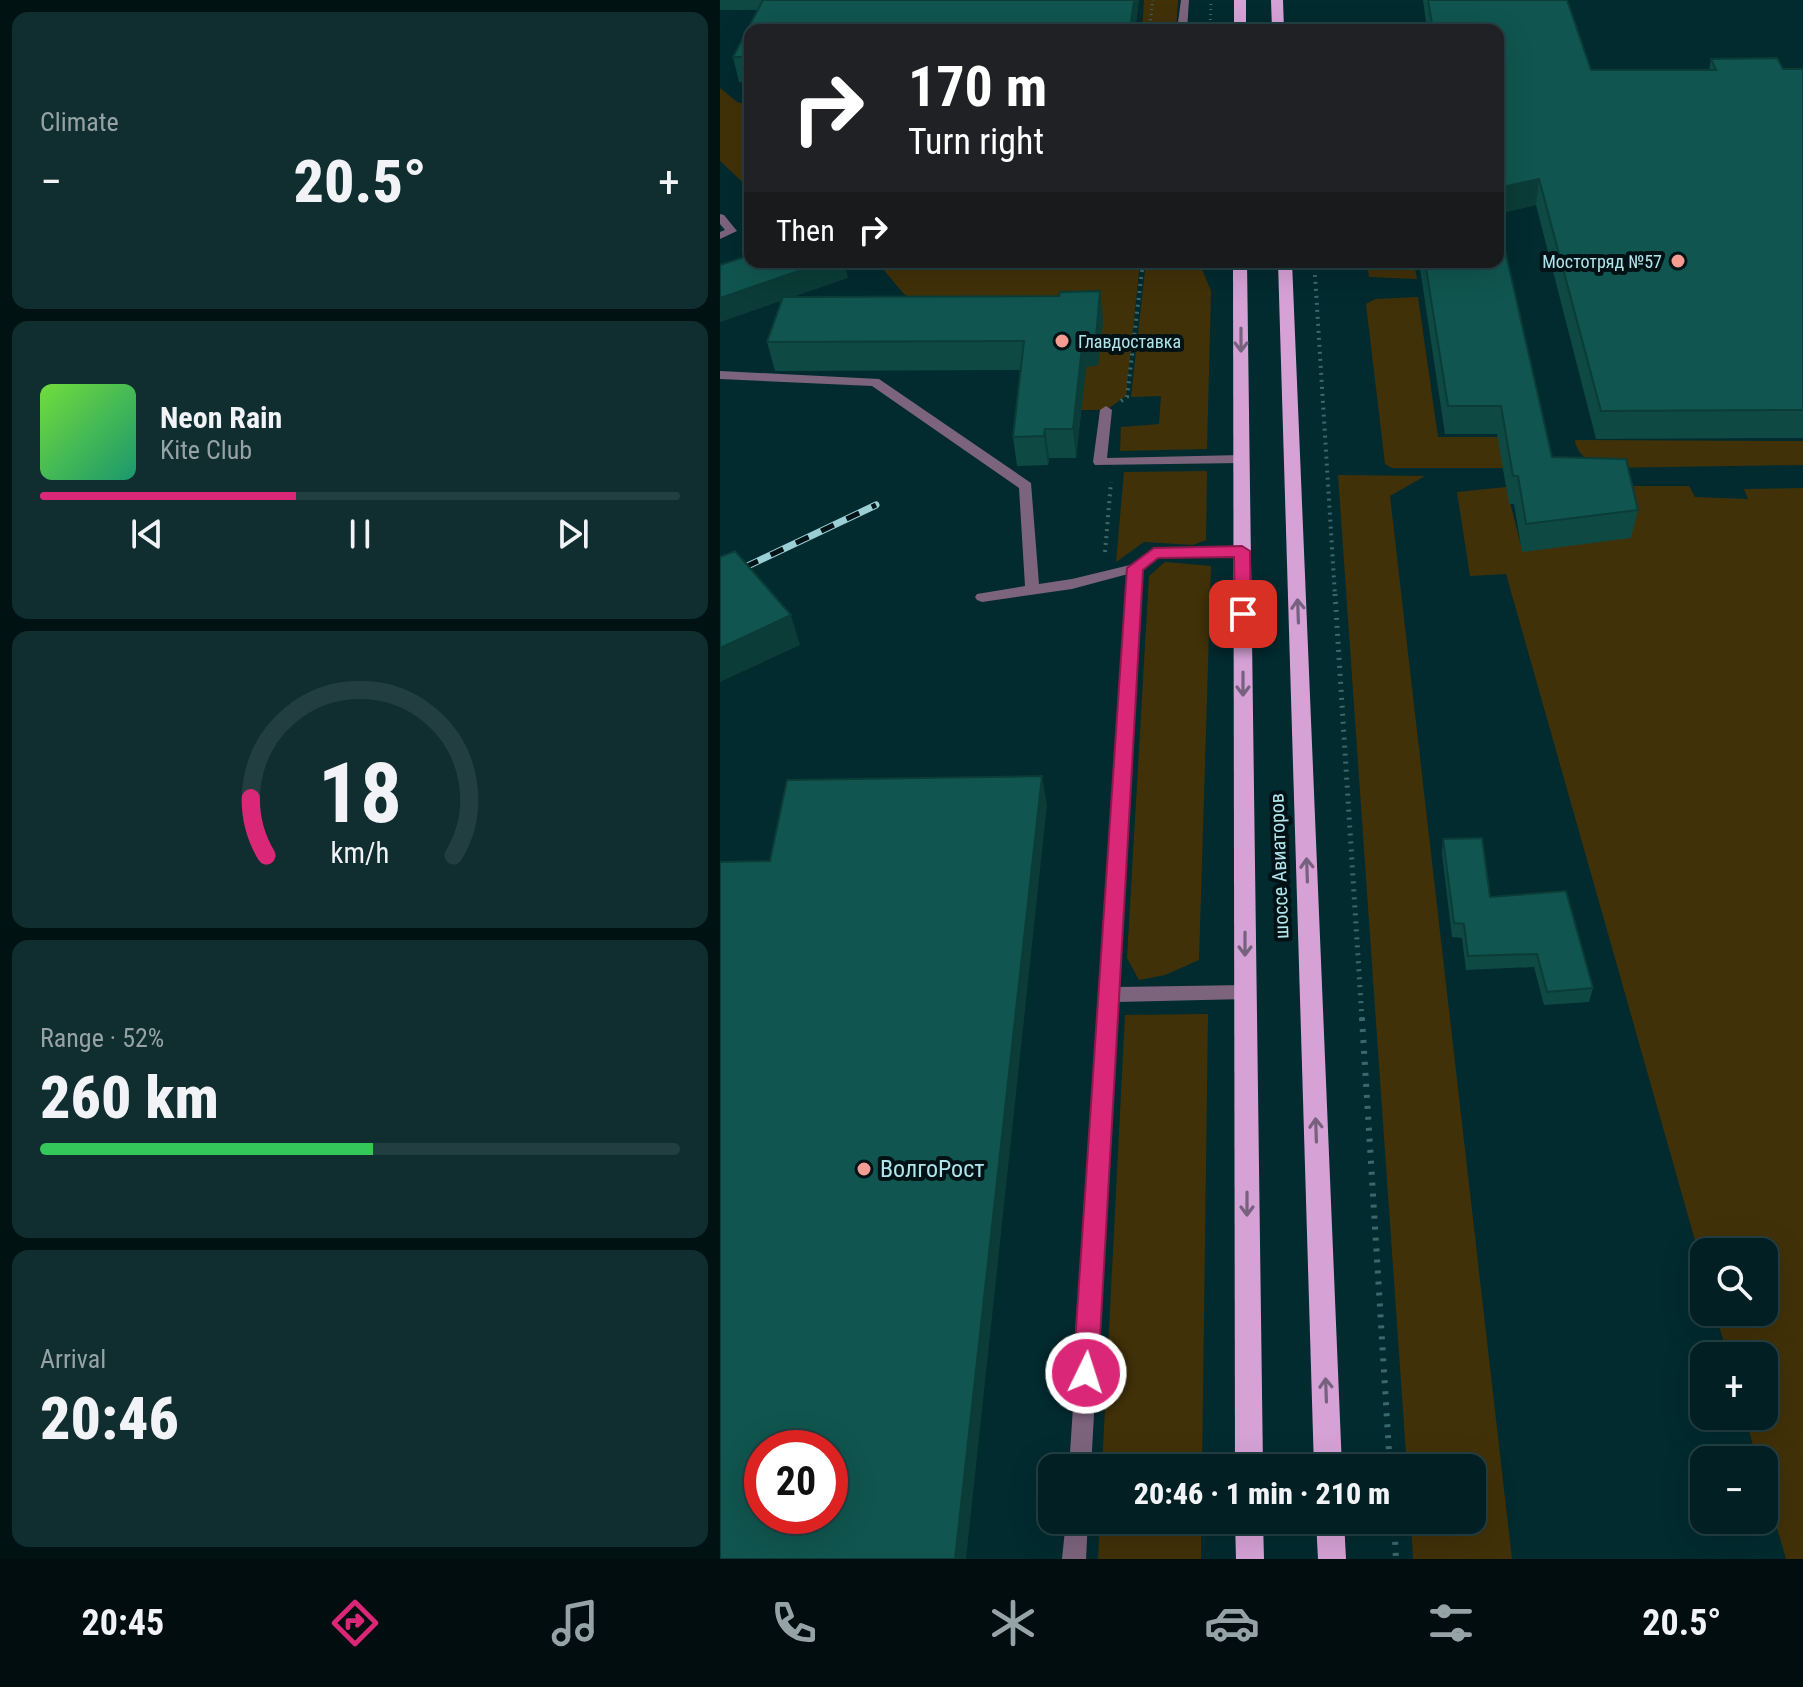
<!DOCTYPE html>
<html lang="en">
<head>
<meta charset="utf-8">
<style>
	:root { --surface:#022023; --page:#102d30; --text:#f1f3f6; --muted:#96a3a6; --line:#233e41; --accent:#db2777 }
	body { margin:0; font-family:"Roboto Condensed",sans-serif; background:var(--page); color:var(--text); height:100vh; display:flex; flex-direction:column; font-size:30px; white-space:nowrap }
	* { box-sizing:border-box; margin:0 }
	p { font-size:26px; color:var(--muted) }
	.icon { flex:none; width:44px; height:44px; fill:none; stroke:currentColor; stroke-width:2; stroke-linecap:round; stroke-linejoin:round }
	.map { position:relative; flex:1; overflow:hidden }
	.details { display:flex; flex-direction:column; gap:12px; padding:12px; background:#011213; width:720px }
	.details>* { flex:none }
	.banner { position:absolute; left:24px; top:24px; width:760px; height:244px; border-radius:16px; box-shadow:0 8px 32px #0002,0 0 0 2px var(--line); background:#202124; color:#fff; overflow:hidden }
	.fabs { position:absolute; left:970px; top:1238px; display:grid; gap:16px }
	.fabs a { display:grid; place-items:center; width:88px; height:88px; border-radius:16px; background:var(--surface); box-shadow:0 8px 32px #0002,0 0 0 2px var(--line); font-size:40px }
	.speed { position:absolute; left:24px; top:1430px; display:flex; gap:16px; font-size:40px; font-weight:700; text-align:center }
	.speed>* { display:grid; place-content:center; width:104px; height:104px; border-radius:50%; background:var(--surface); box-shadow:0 8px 32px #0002,0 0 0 2px var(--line); line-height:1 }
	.speed .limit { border:12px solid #d22; background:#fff; color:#111 }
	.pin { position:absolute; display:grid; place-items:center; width:68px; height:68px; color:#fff; margin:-34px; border-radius:16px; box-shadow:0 4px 12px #0006 }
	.me { position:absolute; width:88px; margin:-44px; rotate:4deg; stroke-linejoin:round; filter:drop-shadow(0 0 6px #0008) }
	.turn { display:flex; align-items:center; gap:28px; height:168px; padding:0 32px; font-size:36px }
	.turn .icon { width:104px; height:104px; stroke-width:2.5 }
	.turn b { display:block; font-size:56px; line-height:68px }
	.then { display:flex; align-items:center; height:76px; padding:0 32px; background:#0003; gap:16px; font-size:30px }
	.big { font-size:60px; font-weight:800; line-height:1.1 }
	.details .widget { flex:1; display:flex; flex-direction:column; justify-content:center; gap:12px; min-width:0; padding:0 28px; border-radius:16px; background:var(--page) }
	.details .dial { align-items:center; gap:0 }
	.dial svg { height:208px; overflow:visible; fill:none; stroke:var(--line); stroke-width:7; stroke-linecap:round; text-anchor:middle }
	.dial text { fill:var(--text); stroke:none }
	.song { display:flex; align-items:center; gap:24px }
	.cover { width:96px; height:96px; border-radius:12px; background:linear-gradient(135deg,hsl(100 70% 55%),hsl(160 70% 35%)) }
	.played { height:8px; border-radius:4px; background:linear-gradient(90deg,var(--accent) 40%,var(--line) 40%) }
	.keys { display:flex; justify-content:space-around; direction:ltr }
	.heat { display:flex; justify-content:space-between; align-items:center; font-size:44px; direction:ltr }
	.charge { height:12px; border-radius:6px; background:linear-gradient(90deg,#34c759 52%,var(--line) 0) }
	.trip { position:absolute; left:318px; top:1454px; width:448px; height:80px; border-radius:16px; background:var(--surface); box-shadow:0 8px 32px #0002,0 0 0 2px var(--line); font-weight:800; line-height:80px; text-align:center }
	.tab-bar { display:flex; height:128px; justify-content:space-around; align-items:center; background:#010d0e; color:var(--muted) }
	.tab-bar .icon { width:56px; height:56px }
	.tab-bar .on { color:var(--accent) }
	.tab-bar b { font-size:36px; color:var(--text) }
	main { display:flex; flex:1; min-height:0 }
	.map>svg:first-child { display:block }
	.green { fill:#413109 }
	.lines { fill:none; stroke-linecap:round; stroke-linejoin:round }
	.path-far3 { stroke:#3b686d; stroke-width:3; stroke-dasharray:1 4; stroke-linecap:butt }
	.path-far2 { stroke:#3b686d; stroke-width:4; stroke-dasharray:2 5; stroke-linecap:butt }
	.path-far1 { stroke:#3b686d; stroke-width:5; stroke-dasharray:2 6; stroke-linecap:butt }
	.path { stroke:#3b686d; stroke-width:6; stroke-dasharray:3 8; stroke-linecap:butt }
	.lane { fill:#7d647d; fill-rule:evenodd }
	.primary { fill:#d6a2d6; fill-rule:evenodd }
	.rail-casing { stroke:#9bcfd6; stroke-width:7 }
	.rail { stroke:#001215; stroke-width:5; stroke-dasharray:14; stroke-linecap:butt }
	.wall { fill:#0e4944 }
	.shaded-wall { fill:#0b3c37 }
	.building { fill:#10554f; stroke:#0b3c37; stroke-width:2; fill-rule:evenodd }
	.oneway { stroke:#76617f }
	.route { fill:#db2777; stroke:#8e194d; stroke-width:2 }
	.poi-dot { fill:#f59c93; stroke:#001215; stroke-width:3 }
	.labels { text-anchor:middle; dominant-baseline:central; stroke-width:8; stroke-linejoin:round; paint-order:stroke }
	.far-poi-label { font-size:18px; fill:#afe4eb; stroke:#001215; text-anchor:end }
	.street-label { font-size:20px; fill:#afe4eb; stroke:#001215 }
	.near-poi-label { font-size:24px; fill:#afe4eb; stroke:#001215; text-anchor:start }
</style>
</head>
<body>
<main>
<section class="details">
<div class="widget"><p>Climate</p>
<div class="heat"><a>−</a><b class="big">20.5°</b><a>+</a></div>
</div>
<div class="widget">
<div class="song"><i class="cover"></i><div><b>Neon Rain</b><p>Kite Club</p></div></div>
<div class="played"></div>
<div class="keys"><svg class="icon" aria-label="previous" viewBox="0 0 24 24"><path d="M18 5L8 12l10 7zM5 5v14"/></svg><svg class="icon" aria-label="pause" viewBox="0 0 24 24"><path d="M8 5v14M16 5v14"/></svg><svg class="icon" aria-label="next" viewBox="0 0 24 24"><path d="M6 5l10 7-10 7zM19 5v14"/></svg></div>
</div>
<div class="widget dial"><svg viewBox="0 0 100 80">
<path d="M14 69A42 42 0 1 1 86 69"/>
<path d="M14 69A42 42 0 0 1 8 47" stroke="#db2777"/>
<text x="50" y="56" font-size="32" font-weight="700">18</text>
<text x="50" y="72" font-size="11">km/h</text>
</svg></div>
<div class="widget"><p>Range · 52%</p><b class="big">260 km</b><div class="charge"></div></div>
<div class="widget"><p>Arrival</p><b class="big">20:46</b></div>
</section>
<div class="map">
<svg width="1083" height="1559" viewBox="0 0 1083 1559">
	<rect width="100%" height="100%" fill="#022b2f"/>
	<g class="green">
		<path d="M 424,0 L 458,0 L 456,30 L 422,30 Z"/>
		<path d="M 0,88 L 17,102 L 30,105 L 30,189 L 0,161 Z"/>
		<path d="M 157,262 L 420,262 L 406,396 L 386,410 L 361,410 L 366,367 L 378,365 L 383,320 L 341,303 L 203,308 L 183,293 Z"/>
		<path d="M 438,262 L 479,262 L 491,291 L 487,449 L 400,451 L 401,427 L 439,424 L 441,396 L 411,397 L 425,270 Z"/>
		<path d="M 647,262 L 694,262 L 697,279 L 649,277 Z"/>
		<path d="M 698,297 L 718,437 L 817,437 L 806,468 L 672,468 L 665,464 L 646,304 L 655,299 Z"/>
		<path d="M 855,440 L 1083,441 L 1083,465 L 881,468 C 869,461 857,455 855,440 Z"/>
		<path d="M 487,471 L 486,540 L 473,545 L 424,542 L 396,562 L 404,472 Z"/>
		<path d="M 618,475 L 705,476 L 670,496 L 792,1559 L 693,1559 L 691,1520 L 752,1520 L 752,1468 L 687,1468 Z"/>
		<path d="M 900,486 L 969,486 L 975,497 L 1028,499 L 1024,489 L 1083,488 L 1083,1559 L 1066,1559 L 1044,1483 L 1044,1460 L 1037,1460 L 1025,1416 L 1044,1416 L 1044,1356 L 1008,1356 L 995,1312 L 1044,1312 L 1044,1252 L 984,1252 L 984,1272 L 786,574 L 750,576 L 737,492 L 786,487 L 802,549 Z"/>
		<path d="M 445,562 L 491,566 L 479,960 L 445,975 L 419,980 L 407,958 L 429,576 Z"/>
		<path d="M 488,1014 L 482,1468 L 382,1468 L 405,1015 Z"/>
		<path d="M 380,1520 L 481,1520 L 481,1559 L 378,1559 Z"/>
	</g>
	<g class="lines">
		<g class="path-far3">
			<path d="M 429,30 L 433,0"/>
			<path d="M 490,30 L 491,0"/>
		</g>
		<g class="path-far2">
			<path d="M 595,275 L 615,596"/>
			<path d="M 401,401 L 407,397 L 423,262"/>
			<path d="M 385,552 L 391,482"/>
		</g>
		<path class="path-far1" d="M 615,594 L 642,1020"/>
		<g class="path">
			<path d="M 642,1018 L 670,1468"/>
			<path d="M 674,1520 L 676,1559"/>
		</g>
		<g class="lane">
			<path d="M 461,0 L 469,0 L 467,30 L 457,30 Z"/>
			<path d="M 0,214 L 4,215 L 17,231 L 0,239 L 0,232 L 5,230 L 0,224 Z"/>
			<path d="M 0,371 L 159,379 L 311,483 L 319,584 L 352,579 L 410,565 L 434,549 L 522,547 L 529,551 L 522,555 L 437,557 L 422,570 L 398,987 L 526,985 L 532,987 L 535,992 L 532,997 L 526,999 L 397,1002 L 371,1468 L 349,1468 L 408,574 L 352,589 L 262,602 L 257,600 L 255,597 L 257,594 L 305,586 L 299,488 L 152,386 L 0,379 Z"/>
			<path d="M 386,406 L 392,410 L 387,458 L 522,455 L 529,459 L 522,463 L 375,465 L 373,462 L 380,410 Z"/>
			<path d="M 346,1520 L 368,1520 L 366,1559 L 342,1559 Z"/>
		</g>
		<g class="primary">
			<rect x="514" y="0" width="12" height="30"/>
			<path d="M 551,0 L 563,0 L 564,30 L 552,30 Z"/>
			<path d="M 513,262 L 527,262 L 543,1468 L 515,1468 Z"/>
			<path d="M 558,262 L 572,262 L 622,1468 L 594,1468 Z"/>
			<path d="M 515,1520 L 543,1520 L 544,1559 L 516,1559 Z"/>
			<path d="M 596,1520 L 624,1520 L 626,1559 L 598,1559 Z"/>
		</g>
		<g class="rail-casing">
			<path id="rail" d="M 0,579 L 156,505"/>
		</g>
		<use href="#rail" class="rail"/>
	</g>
	<g class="wall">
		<path d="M 0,0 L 419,0 L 415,30 L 30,30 L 30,82 L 19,82 L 13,57 L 37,10 L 0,10 Z"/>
		<path d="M 703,0 L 847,0 L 871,70 L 989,70 L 991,59 L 1063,69 L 1083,69 L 1083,438 L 876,439 L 816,205 L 778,214 L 778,30 L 707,30 Z"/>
		<path d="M 699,262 L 778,262 L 832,457 L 918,510 L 911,538 L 802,552 L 794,504 L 789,504 L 777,434 L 725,434 Z"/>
		<path d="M 128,278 L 73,297 L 383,319 L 378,365 L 366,367 L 356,458 L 329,458 L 328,465 L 297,466 L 293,437 L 300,370 L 55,371 L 47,342 L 61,301 Z"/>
		<path d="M 723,839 L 770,897 L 873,988 L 869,1002 L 824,1005 L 814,967 L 746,970 L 742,938 L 732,937 L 722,853 Z"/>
	</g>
	<g class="shaded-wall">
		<path d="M 414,0 L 419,0 L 415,30 L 410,30 Z"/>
		<path d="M 819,179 L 816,205 L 778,214 L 778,188 Z"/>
		<path d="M 104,262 L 124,262 L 128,278 L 0,322 L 0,298 Z"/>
		<path d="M 380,291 L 383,319 L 378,365 L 366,367 L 356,458 L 353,429 L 363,338 Z"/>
		<path d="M 325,429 L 329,458 L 328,465 L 324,436 Z"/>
		<path d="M 71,615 L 80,645 L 0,682 L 0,648 Z"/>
		<path d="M 322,776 L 327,805 L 246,1559 L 235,1559 Z"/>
	</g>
	<g class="building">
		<path d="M 43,0 L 414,0 L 410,30 L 30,30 L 30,57 L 13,57 Z"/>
		<path d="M 708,0 L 847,0 L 871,70 L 996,70 L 991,59 L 1057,58 L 1063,69 L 1083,69 L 1083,410 L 881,411 L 819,179 L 778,188 L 778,30 L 713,30 Z"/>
		<path d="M 778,219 L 832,457 L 906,459 L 918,510 L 806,524 L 798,476 L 793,476 L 781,406 L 728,406 L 705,262 L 778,262 Z"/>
		<path d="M 30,255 L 30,262 L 104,262 L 0,298 L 0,265 Z"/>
		<path d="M 380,291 L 376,337 L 363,338 L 353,429 L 325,429 L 324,436 L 293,437 L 304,341 L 47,342 L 63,297 L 339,296 L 340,292 Z"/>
		<path d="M 15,551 L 71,615 L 0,648 L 0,557 Z"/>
		<path d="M 322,776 L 235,1559 L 0,1559 L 0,862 L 50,861 L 67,780 ZM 42,1448 L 110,1448 L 110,1516 L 42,1516 Z"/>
		<path d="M 762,838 L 770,897 L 846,891 L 873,988 L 827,992 L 817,954 L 748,956 L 744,924 L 734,923 L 723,839 Z"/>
	</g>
	<defs><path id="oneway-shaft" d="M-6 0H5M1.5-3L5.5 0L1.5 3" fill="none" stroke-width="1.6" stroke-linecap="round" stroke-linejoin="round" transform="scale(2)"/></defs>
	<g class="oneway">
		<use href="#oneway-shaft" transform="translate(521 340) rotate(90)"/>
		<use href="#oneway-shaft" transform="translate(578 611) rotate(-92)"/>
		<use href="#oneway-shaft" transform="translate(523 684) rotate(90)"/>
		<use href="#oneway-shaft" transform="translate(587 870) rotate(-92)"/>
		<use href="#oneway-shaft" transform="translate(525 944) rotate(90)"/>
		<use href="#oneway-shaft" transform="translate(596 1130) rotate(-92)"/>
		<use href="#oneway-shaft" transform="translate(527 1204) rotate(90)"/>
		<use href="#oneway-shaft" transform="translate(606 1390) rotate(-92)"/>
	</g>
	<path class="route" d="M 522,546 L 530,551 L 531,614 L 523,620 L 515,614 L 514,557 L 438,558 L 423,570 L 378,1373 L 374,1382 L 366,1386 L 357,1382 L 353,1373 L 407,568 L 434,548 Z"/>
	<g class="poi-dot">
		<circle cx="958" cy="261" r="8"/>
		<circle cx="342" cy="341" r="8"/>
		<circle cx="144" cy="1169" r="8"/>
	</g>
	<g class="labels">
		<g class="far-poi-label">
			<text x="942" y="261">Мостотряд №57</text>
			<text x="358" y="341" text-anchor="start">Главдоставка</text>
		</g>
		<g class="street-label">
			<text transform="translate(559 866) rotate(-92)">шоссе Авиаторов</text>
		</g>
		<g class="near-poi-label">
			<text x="160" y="1169">ВолгоРост</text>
		</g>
	</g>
</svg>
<div class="fabs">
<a><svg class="icon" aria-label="search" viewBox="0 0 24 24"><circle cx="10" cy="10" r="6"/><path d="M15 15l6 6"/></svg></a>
<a>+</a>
<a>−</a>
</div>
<div class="speed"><div class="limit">20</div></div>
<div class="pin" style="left:523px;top:614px;background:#d93025"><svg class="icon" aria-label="arrive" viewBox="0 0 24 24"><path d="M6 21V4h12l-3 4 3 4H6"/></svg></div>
<svg class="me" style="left:366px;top:1373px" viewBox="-20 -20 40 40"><circle r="17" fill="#db2777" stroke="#fff" stroke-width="3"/><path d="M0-11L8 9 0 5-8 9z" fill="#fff"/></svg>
<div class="trip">20:46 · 1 min · 210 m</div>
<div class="banner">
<div class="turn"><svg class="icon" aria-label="right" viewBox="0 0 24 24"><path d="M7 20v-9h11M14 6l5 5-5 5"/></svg><div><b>170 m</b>Turn right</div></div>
<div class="then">Then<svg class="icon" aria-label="right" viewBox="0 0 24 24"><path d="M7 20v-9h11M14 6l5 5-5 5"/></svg></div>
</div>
</div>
</main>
<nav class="tab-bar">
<b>20:45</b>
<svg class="icon on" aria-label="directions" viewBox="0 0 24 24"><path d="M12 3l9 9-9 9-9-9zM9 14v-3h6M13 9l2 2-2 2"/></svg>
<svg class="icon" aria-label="music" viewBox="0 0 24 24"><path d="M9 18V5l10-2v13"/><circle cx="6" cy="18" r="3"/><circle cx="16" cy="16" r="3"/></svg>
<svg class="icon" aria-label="phone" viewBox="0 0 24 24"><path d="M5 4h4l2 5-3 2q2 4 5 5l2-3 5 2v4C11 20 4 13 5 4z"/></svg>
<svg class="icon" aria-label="climate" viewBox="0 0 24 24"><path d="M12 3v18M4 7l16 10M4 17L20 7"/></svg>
<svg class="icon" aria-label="car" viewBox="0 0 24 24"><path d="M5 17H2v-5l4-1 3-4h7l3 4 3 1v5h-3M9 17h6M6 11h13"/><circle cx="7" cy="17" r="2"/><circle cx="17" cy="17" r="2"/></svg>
<svg class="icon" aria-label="filters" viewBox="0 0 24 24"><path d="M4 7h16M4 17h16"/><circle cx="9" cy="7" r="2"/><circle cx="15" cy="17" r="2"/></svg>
<b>20.5°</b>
</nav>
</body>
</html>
